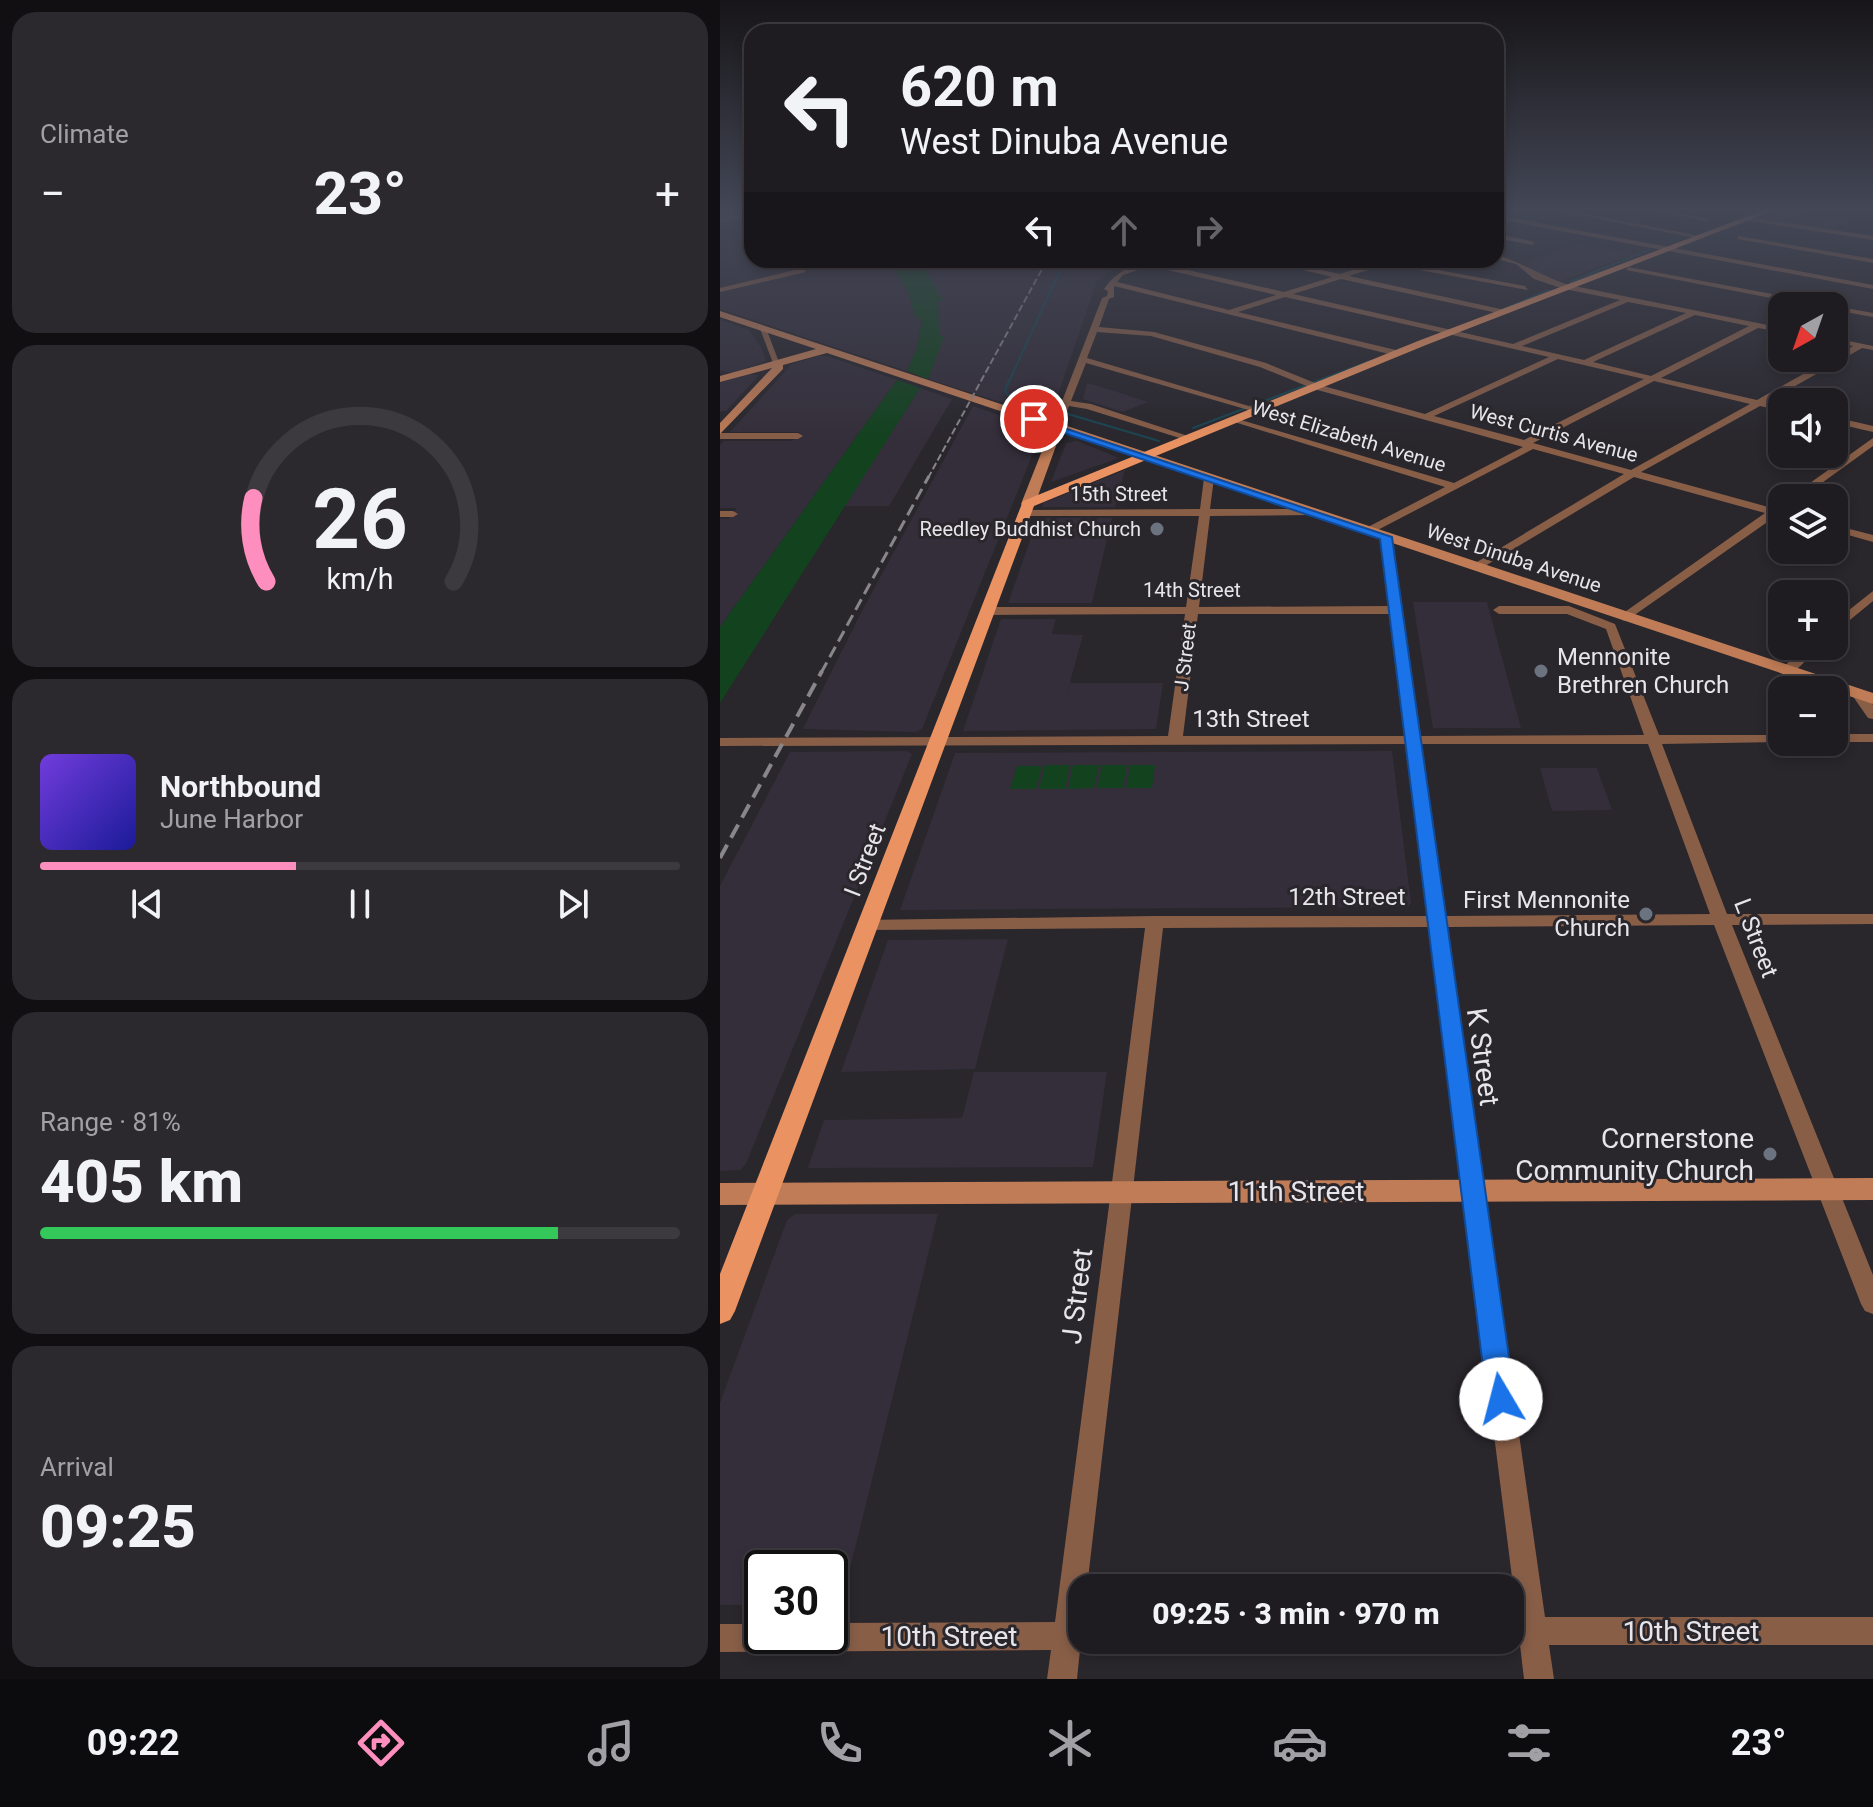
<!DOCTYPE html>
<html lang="en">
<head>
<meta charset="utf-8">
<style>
	:root { --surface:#1f1c21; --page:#2c292e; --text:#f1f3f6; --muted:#a1a1a5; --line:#3c3a3f; --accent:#fe8ebd }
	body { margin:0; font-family:Roboto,sans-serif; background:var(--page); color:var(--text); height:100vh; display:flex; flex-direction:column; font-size:30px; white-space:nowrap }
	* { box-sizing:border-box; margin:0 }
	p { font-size:26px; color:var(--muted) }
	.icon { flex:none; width:44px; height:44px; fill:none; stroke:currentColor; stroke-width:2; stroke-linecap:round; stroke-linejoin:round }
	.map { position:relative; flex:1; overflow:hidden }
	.side { display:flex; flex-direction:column; gap:12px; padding:12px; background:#110f12; width:720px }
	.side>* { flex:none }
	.hud { position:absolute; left:24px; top:24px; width:760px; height:244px; border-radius:24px; box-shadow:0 4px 12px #0003,0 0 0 2px var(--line); background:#1f1c21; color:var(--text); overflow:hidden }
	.needle { width:52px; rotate:220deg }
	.fabs { position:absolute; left:1048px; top:292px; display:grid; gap:16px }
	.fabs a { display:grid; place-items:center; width:80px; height:80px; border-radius:16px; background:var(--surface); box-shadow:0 4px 12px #0003,0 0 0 2px var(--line); font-size:40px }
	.speed { position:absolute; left:24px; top:1550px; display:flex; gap:16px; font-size:40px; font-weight:700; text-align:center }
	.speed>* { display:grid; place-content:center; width:104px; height:104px; border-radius:50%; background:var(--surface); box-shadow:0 4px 12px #0003,0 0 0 2px var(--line); line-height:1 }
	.speed .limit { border:4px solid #111; border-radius:12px; background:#fff; color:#111 }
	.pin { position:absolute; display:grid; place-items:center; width:68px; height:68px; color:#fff; margin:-34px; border:4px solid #fff; border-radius:50%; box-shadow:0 2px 8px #0007 }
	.me { position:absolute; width:88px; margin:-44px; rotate:352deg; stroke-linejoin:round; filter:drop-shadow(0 0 6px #0008) }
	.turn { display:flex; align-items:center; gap:28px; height:168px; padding:0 24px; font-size:36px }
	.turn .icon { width:104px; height:104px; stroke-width:2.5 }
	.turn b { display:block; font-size:56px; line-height:68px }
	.lanes { display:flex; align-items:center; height:76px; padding:0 24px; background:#0003; justify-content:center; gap:40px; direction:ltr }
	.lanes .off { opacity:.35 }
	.big { font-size:60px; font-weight:800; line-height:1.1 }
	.side .widget { flex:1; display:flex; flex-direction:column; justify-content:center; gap:12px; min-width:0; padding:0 28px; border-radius:24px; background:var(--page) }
	.side .dial { align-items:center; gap:0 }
	.dial svg { height:208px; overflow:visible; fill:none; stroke:var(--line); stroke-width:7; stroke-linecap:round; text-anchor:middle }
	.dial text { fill:var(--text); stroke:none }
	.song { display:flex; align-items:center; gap:24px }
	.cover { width:96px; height:96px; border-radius:12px; background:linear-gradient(135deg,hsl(260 70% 55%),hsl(240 70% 35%)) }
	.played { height:8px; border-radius:4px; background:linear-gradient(90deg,var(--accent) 40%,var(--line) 40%) }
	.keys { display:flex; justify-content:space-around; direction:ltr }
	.heat { display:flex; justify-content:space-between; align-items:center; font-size:44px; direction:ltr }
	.charge { height:12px; border-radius:6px; background:linear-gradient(90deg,#34c759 81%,var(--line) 0) }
	.trip { position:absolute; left:348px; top:1574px; width:456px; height:80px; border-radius:24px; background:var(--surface); box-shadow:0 4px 12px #0003,0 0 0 2px var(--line); font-weight:800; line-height:80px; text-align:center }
	.tab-bar { display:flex; height:128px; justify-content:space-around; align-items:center; background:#0c0b0d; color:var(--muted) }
	.tab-bar .icon { width:56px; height:56px }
	.tab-bar .on { color:var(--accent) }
	.tab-bar b { font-size:36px; color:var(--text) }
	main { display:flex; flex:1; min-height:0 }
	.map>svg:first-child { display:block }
	.built { fill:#342e3a }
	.green { fill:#12421e }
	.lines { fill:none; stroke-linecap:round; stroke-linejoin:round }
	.stream { stroke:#194551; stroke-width:2 }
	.street { fill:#885e47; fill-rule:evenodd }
	.secondary { fill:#bf7c56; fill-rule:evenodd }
	.primary { fill:#ea9261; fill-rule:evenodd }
	.rail-far2 { stroke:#88858b; stroke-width:2; stroke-dasharray:7 3; stroke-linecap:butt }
	.rail-far1 { stroke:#88858b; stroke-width:3; stroke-dasharray:12 6; stroke-linecap:butt }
	.rail { stroke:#88858b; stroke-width:4; stroke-dasharray:15 8; stroke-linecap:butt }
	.route { fill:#1a73e8; stroke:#114b97; stroke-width:2 }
	.worship-dot { fill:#6b7280; stroke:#29262c; stroke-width:3 }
	.labels { text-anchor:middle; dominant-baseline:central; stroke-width:6; stroke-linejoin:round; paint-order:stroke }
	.far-street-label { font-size:20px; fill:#e7e5ea; stroke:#29262c }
	.far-poi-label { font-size:20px; fill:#e7e5ea; stroke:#29262c; text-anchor:end }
	.poi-label { font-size:24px; fill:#e7e5ea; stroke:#29262c; text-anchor:start }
	.street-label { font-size:24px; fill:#e7e5ea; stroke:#29262c }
	.near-street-label { font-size:28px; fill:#e7e5ea; stroke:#29262c }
	.near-poi-label { font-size:28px; fill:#e7e5ea; stroke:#29262c; text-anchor:end }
</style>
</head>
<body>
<main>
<section class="side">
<div class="widget"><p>Climate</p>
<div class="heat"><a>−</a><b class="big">23°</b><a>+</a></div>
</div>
<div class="widget dial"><svg viewBox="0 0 100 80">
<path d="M14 69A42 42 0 1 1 86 69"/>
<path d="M14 69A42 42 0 0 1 9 37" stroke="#fe8ebd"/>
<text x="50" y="56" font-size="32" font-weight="700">26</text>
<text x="50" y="72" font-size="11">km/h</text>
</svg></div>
<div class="widget">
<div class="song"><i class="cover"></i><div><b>Northbound</b><p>June Harbor</p></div></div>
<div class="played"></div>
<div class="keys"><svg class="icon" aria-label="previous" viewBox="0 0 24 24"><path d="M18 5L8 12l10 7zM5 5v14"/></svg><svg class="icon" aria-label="pause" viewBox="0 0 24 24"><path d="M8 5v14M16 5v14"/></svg><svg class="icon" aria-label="next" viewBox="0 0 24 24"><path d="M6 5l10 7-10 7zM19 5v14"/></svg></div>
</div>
<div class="widget"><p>Range · 81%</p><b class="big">405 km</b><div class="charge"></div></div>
<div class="widget"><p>Arrival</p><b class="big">09:25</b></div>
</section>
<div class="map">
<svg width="1153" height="1679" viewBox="0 0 1153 1679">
	<rect width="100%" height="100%" fill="#29262c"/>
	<g class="built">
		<path d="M 0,210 L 32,210 L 32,260 L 168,260 L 188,293 L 195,317 L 202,319 L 197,348 L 187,371 L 0,309 Z"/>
		<path d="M 1059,210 L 1128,221 L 1107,230 L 1037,219 Z"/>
		<path d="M 859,244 L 913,254 L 840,281 L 816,272 L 805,263 Z"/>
		<path d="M 199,260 L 419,260 L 391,270 L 377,281 L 331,415 L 326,416 L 208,379 L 223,338 L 219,335 L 218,302 L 222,300 Z"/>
		<path d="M 0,320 L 29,330 L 42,349 L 46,361 L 12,373 L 0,370 Z"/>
		<path d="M 99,356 L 107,356 L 177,380 L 0,627 L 0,519 L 8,519 L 17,508 L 0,508 L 0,445 L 4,441 L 72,441 L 80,432 L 10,432 L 72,364 Z"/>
		<path d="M 28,374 L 39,375 L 6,411 L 0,411 L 0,382 Z"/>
		<path d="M 367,383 L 391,390 L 428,402 L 403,412 L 363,399 Z"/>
		<path d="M 200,388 L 232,399 L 169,506 L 124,506 Z"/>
		<path d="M 253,406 L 322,431 L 202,729 L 196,732 L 83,729 L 144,607 Z"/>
		<path d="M 357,441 L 399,458 L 331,482 L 346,443 Z"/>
		<path d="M 405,470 L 395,507 L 322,507 L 323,503 Z"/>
		<path d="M 318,518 L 392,518 L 372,603 L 288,603 Z"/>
		<path d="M 693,602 L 767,602 L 801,728 L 713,728 Z"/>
		<path d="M 281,619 L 336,619 L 332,634 L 363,635 L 344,704 L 350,683 L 443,683 L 436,729 L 243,731 Z"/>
		<path d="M 672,751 L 691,903 L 688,907 L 180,910 L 235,753 Z"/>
		<path d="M 70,752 L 187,751 L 192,754 L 26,1164 L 20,1170 L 0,1171 L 0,886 Z"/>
		<path d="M 820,768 L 877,768 L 892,810 L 832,811 Z"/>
		<path d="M 288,939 L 255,1069 L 121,1072 L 168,940 Z"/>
		<path d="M 254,1072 L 387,1072 L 373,1167 L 88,1168 L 104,1120 L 242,1118 Z"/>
		<path d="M 218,1214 L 121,1605 L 110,1605 L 110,1568 L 42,1568 L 42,1605 L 0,1605 L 0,1403 L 67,1220 L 75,1214 Z"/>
	</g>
	<g class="green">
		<path d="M 168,260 L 199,260 L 223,300 L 218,302 L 219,335 L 224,337 L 208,379 L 187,371 L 197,348 L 202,320 L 195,317 L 188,292 Z"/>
		<path d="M 177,380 L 200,388 L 0,703 L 0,627 Z"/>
		<path d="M 325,765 L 350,765 L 345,789 L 319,789 Z"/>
		<path d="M 353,765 L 379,765 L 374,788 L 348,789 Z"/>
		<path d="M 382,765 L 407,765 L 403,788 L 377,788 Z"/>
		<path d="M 410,765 L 435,765 L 432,788 L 406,788 Z"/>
		<path d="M 297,766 L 322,766 L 316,789 L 290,789 Z"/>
	</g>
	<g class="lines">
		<g class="stream">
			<path d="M 850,282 L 929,250"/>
			<path d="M 784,309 L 829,290"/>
			<path d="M 336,410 L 287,394 L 285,390 L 345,260"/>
			<path d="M 348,414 L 439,441"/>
			<path d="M 473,428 L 650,361"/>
		</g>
		<g class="street">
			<path d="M 833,210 L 845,210 L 979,236 L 976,238 Z"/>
			<path d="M 929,210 L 942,210 L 989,219 L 986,221 Z"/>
			<path d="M 32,212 L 32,216 L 0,222 L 0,218 Z"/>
			<path d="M 776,215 L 1153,285 L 1153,289 L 776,219 Z"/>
			<path d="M 1026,217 L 1153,236 L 1153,240 L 1024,220 Z"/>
			<path d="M 776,234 L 812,241 L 815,243 L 812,245 L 776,238 Z"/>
			<path d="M 1019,236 L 1153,259 L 1153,263 L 1017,239 Z"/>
			<path d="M 776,255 C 802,262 823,277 849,285 L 1062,328 L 1062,332 L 1038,328 L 941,378 L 1037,400 L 1133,346 L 1114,342 L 1114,338 L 1153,346 L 1153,350 L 1142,348 L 1047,402 L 1062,405 L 1062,411 L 1040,406 L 921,472 L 1052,508 L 1062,507 L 1062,517 L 1056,516 L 906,621 L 902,620 L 902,614 L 1045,513 L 914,477 L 760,569 L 752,569 L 752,565 L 904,474 L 813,449 L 652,533 L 644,533 L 644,529 L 725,487 L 511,421 L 511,417 L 734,483 L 803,447 L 594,389 L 540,367 L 431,336 L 377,332 L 367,358 L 539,409 L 539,413 L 366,363 L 351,401 L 371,404 L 474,438 L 466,440 L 367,409 L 349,406 L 340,429 L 332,427 L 382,298 L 387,296 L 388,291 L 384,289 C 395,272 414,263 434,260 L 437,263 L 564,292 L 612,277 L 542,260 L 555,260 L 620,274 L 658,262 L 658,260 L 676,260 L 675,262 L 805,286 L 808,290 L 667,264 L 629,276 L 785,310 L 782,314 L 621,279 L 573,294 L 793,344 L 900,300 L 844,289 L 814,279 L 796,264 L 776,259 ZM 430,266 L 556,295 L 509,310 L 397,282 L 403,275 ZM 394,286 L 677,356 L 680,355 L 680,351 L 518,312 L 565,297 L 829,357 L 705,414 L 600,385 L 546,363 L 434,332 L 379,327 L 389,299 L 394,297 ZM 908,302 L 966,313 L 864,360 L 802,346 ZM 975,315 L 1029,326 L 931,376 L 873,362 ZM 838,359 L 924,379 L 804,440 L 714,416 ZM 934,381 L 1030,404 L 911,470 L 813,443 Z"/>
			<path d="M 908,267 L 1105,304 L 1109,306 L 1093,306 L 906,270 Z"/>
			<path d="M 83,268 L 86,272 L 0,292 L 0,288 Z"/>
			<path d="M 1113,306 L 1114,306 L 1153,313 L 1153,317 L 1114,310 Z"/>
			<path d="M 39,326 L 46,328 L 60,365 L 53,363 Z"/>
			<path d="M 1114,417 L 1153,426 L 1153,432 L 1114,423 Z"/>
			<path d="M 0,433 L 78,433 L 83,436 L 78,439 L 0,439 Z"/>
			<path d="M 1153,438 L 1153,446 L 1081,498 L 1069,498 Z"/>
			<path d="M 489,475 L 494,478 L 490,509 L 591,509 L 596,512 L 591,515 L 490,516 L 479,607 L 669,606 L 660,537 L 670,535 L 700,736 L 924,735 L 886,629 L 847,614 L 779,614 L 773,610 L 779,606 L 849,606 L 895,624 L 939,735 L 1062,735 L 1062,742 L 1067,742 L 942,744 L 1007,914 L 1153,914 L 1153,924 L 1012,925 L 1153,1275 L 1153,1314 L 1145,1311 L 1141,1304 L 994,925 L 727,927 L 825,1617 L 1153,1617 L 1153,1645 L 829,1645 L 834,1679 L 804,1679 L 800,1645 L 790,1645 L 780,1640 L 790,1640 L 790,1617 L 797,1617 L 710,927 L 443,928 L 367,1588 L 362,1588 L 362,1640 L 375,1640 L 372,1646 L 360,1650 L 357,1679 L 327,1679 L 331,1650 L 0,1652 L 0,1624 L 42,1624 L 42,1636 L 110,1636 L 110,1623 L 335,1622 L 425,928 L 148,930 L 139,924 L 142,920 L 435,916 L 708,916 L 687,744 L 0,746 L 0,738 L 448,736 L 465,614 L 267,615 L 261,611 L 267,607 L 466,607 L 479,516 L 304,516 L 299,513 L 304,510 L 480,509 L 484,478 ZM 478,614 L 670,614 L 685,736 L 463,736 ZM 701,744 L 928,744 L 990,914 L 725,916 Z"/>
			<path d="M 0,511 L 13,511 L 18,514 L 13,517 L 0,517 Z"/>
			<path d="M 1114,525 L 1153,535 L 1153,542 L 1114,531 Z"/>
			<path d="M 1153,591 L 1153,601 L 1114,633 L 1114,622 Z"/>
			<path d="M 1087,646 L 1101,646 L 1072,674 L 1062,674 L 1062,668 Z"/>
			<path d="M 1139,691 L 1144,692 L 1153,705 L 1153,719 L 1148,718 L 1132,695 Z"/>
			<rect x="1114" y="734" width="39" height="8"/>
		</g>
		<g class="secondary">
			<path d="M 0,311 L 1153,693 L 1153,704 L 341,432 L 315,504 L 303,507 L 301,504 L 331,428 L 107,353 L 63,365 L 63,369 L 0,434 L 0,423 L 52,368 L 0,382 L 0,376 L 96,349 L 0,317 Z"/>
			<path d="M 1153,1178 L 1153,1200 L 0,1205 L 0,1183 Z"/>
		</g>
		<path class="primary" d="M 1044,210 L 1055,210 L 706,345 L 314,506 L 15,1311 L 10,1320 L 0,1324 L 0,1274 L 303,501 L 698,341 Z"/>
		<path class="rail-far2" d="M 208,478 L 327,260"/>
		<path class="rail-far1" d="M 101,673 L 209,476"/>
		<path class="rail" d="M 0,858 L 102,671"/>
	</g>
	<linearGradient id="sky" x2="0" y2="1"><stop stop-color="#171518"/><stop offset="0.47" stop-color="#434756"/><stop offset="1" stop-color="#434756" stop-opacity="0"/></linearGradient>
	<rect width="1153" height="445" fill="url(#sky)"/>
	<path class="route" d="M 311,417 L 672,537 L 795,1399 L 791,1408 L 781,1412 L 771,1408 L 767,1399 L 660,539 L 311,422 Z"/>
	<g class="worship-dot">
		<circle cx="437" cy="529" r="8"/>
		<circle cx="821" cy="671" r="8"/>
		<circle cx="926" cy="914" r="8"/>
		<circle cx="1050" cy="1154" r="8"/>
	</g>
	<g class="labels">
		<g class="far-street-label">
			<text transform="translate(834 433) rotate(15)">West Curtis Avenue</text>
			<text transform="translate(629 436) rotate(17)">West Elizabeth Avenue</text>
			<text x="399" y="494">15th Street</text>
			<text transform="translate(794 558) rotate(18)">West Dinuba Avenue</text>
			<text x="472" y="590">14th Street</text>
			<text transform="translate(465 657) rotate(-83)">J Street</text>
		</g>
		<g class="far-poi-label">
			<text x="421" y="529">Reedley Buddhist Church</text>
		</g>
		<g class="poi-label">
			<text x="837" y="657">Mennonite<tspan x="837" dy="28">Brethren Church</tspan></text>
			<text x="910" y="900" text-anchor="end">First Mennonite<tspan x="910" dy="28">Church</tspan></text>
		</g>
		<g class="street-label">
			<text x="531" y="719">13th Street</text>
			<text transform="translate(145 860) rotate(-69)">I Street</text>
			<text x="627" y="897">12th Street</text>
			<text transform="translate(1036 938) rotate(69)">L Street</text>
		</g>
		<g class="near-street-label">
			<text transform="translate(763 1057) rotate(82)">K Street</text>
			<text x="576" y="1191">11th Street</text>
			<text transform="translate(357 1296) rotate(-83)">J Street</text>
			<text x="971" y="1631">10th Street</text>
			<text x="229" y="1636">10th Street</text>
		</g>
		<g class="near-poi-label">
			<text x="1034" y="1138">Cornerstone<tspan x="1034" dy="32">Community Church</tspan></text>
		</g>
	</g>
</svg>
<div class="fabs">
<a><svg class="needle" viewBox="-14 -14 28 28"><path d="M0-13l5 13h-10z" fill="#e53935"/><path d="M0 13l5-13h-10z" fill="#a1a1a5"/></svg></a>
<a><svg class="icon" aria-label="sound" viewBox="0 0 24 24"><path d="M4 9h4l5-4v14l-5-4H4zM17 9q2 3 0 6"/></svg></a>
<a><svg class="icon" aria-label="layers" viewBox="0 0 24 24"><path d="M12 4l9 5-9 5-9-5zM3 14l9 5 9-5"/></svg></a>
<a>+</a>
<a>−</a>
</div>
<div class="speed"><div class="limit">30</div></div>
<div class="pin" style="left:314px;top:419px;background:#d93025"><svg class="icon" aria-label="arrive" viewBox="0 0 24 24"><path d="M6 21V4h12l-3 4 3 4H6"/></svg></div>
<svg class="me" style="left:781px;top:1399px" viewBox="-20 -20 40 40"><circle r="19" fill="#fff"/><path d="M0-13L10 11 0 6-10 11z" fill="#1a73e8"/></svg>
<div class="trip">09:25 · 3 min · 970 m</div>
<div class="hud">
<div class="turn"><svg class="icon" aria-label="left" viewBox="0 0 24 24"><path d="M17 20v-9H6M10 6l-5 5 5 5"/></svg><div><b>620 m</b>West Dinuba Avenue</div></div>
<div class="lanes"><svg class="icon" aria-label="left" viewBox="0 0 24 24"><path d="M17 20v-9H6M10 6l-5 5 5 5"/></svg><svg class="icon off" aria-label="ahead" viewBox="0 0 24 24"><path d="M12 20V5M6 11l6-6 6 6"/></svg><svg class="icon off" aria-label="right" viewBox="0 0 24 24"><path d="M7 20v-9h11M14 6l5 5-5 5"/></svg></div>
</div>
</div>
</main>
<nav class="tab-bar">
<b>09:22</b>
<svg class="icon on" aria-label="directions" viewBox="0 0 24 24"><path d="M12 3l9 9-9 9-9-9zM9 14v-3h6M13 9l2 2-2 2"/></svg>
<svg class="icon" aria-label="music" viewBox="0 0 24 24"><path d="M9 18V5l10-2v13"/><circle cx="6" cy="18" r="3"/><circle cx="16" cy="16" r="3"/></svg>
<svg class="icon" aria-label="phone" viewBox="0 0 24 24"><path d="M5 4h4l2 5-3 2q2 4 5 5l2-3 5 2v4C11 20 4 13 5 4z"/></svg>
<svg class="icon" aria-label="climate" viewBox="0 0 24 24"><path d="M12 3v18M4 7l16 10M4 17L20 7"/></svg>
<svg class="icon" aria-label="car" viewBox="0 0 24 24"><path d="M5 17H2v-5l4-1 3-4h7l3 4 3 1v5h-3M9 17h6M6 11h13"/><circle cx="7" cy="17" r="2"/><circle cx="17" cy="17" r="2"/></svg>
<svg class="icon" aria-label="filters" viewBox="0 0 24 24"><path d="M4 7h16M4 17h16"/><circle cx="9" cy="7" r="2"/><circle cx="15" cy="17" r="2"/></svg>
<b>23°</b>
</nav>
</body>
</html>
